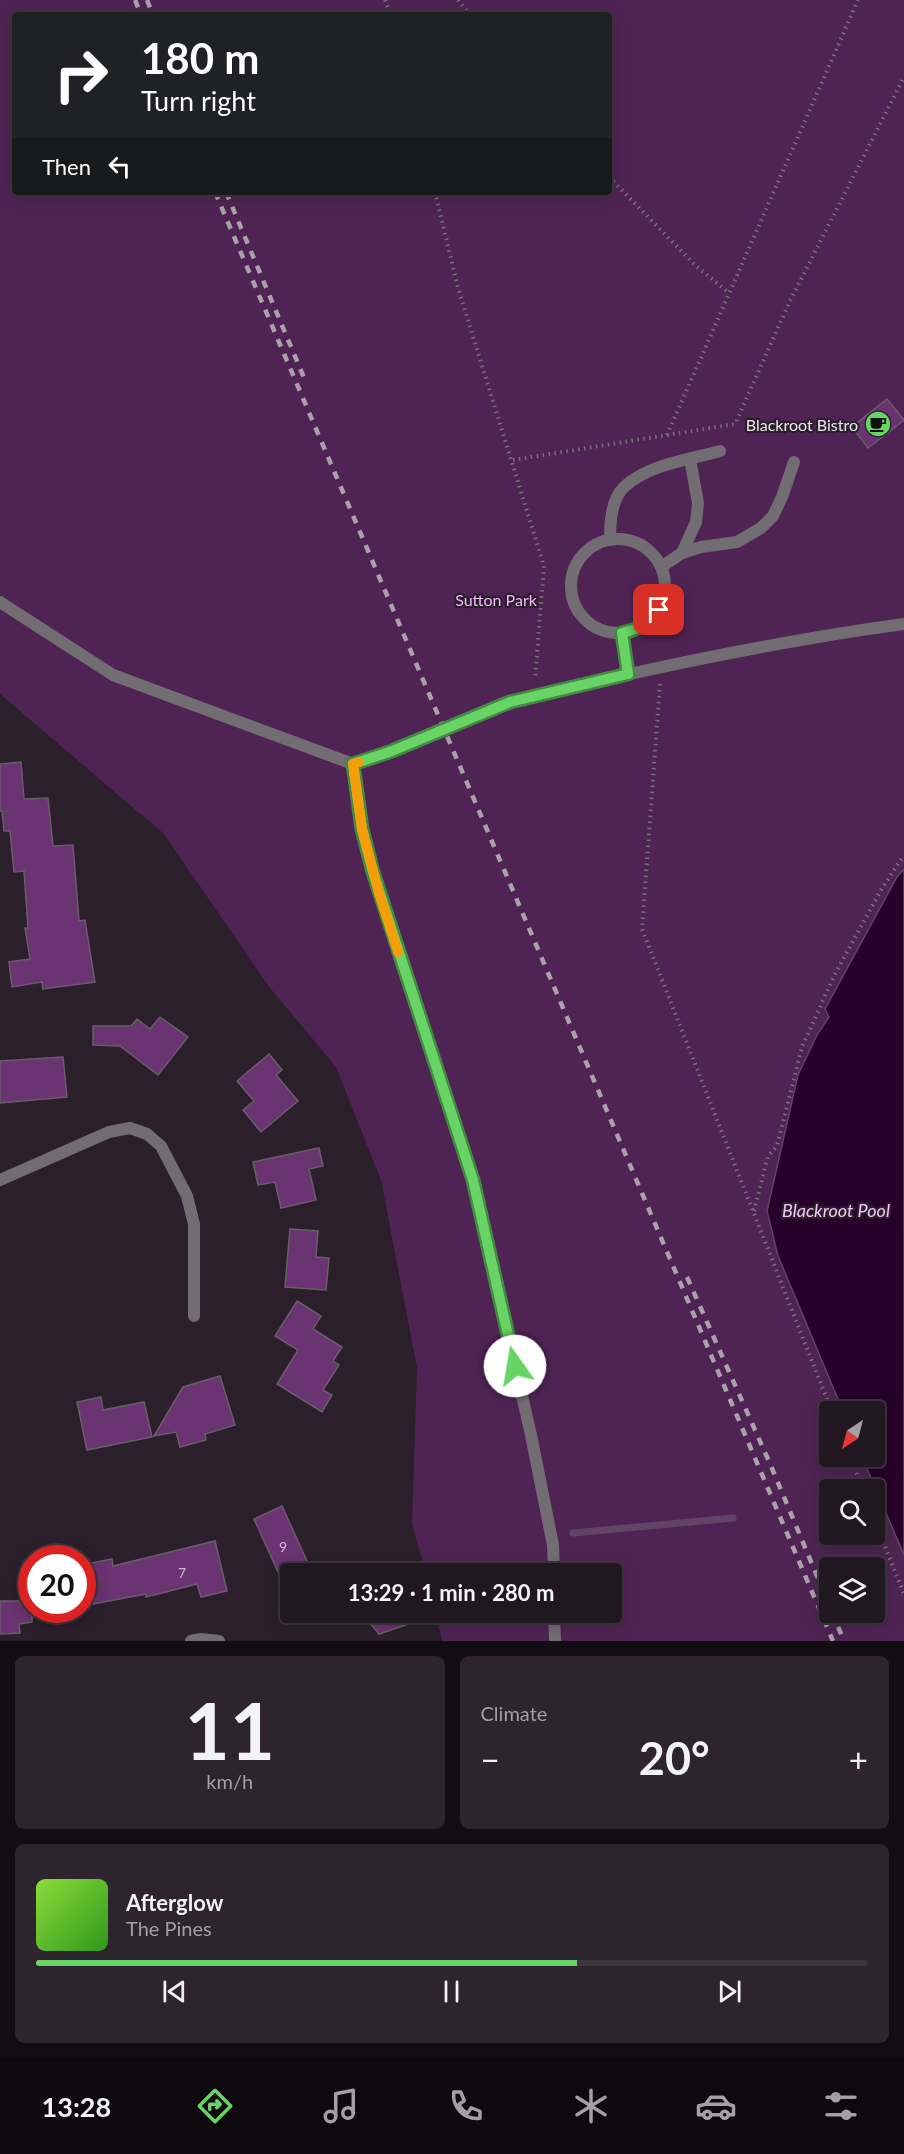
<!DOCTYPE html>
<html lang="en">
<head>
<meta charset="utf-8">
<style>
	:root { --surface:#201720; --page:#2d242d; --text:#f1f3f6; --muted:#a29fa5; --line:#3d363e; --accent:#67d465 }
	body { margin:0; font-family:Lato,sans-serif; background:var(--page); color:var(--text); height:100vh; display:flex; flex-direction:column; font-size:22px; white-space:nowrap }
	* { box-sizing:border-box; margin:0 }
	p { font-size:20px; color:var(--muted) }
	.icon { flex:none; width:33px; height:33px; fill:none; stroke:currentColor; stroke-width:2; stroke-linecap:round; stroke-linejoin:round }
	.map { position:relative; height:1641px; overflow:hidden }
	.panel { display:flex; flex-direction:column; gap:15px; padding:15px; background:#120d12; flex:1 }
	.panel>* { flex:none }
	.banner { position:absolute; left:12px; top:12px; width:600px; height:183px; border-radius:6px; box-shadow:0 3px 15px #0003,0 0 0 2px var(--line); background:#202124; color:#fff; overflow:hidden }
	.needle { width:39px; rotate:216deg }
	.fabs { position:absolute; left:819px; top:1401px; display:grid; gap:12px }
	.fabs a { display:grid; place-items:center; width:66px; height:66px; border-radius:6px; background:var(--surface); box-shadow:0 3px 15px #0003,0 0 0 2px var(--line); font-size:30px }
	.speed { position:absolute; left:18px; top:1545px; display:flex; gap:12px; font-size:30px; font-weight:700; text-align:center }
	.speed>* { display:grid; place-content:center; width:78px; height:78px; border-radius:50%; background:var(--surface); box-shadow:0 3px 15px #0003,0 0 0 2px var(--line); line-height:1 }
	.speed .limit { border:9px solid #d22; background:#fff; color:#111 }
	.pin { position:absolute; display:grid; place-items:center; width:51px; height:51px; color:#fff; margin:-26px; border-radius:12px; box-shadow:0 3px 9px #0006 }
	.me { position:absolute; width:66px; margin:-33px; rotate:347deg; stroke-linejoin:round; filter:drop-shadow(0 0 4px #0008) }
	.turn { display:flex; align-items:center; gap:21px; height:126px; padding:0 30px; font-size:27px }
	.turn .icon { width:78px; height:78px; stroke-width:2.5 }
	.turn b { display:block; font-size:42px; line-height:51px }
	.then { display:flex; align-items:center; height:57px; padding:0 30px; background:#0003; gap:12px; font-size:22px }
	.big { font-size:45px; font-weight:700; line-height:1.1 }
	.panel .widget { flex:1; display:flex; flex-direction:column; justify-content:center; gap:9px; min-width:0; padding:0 21px; border-radius:9px; background:var(--page) }
	.panel .dial { align-items:center; gap:0 }
	.dial b { font-size:78px; line-height:1 }
	.song { display:flex; align-items:center; gap:18px }
	.cover { width:72px; height:72px; border-radius:9px; background:linear-gradient(135deg,hsl(90 70% 55%),hsl(110 70% 35%)) }
	.played { height:6px; border-radius:3px; background:linear-gradient(90deg,var(--accent) 65%,var(--line) 65%) }
	.keys { display:flex; justify-content:space-around; direction:ltr }
	.heat { display:flex; justify-content:space-between; align-items:center; font-size:33px; direction:ltr }
	.panel .tiles { flex:1; display:grid; gap:15px; grid-template-columns:1fr 1fr }
	.widget:last-child { grid-column:span 2 }
	.trip { position:absolute; left:280px; top:1563px; width:342px; height:60px; border-radius:6px; background:var(--surface); box-shadow:0 3px 15px #0003,0 0 0 2px var(--line); font-weight:700; line-height:60px; text-align:center }
	.menu { display:flex; height:96px; justify-content:space-around; align-items:center; background:#0d090d; color:var(--muted) }
	.menu .icon { width:42px; height:42px }
	.menu .active { color:var(--accent) }
	.menu b { font-size:27px; color:var(--text) }
	.map>svg:first-child { display:block }
	.green { fill:#4f2454; fill-rule:evenodd }
	.water { fill:#27002c; stroke:#624566; stroke-width:1.5 }
	.lines { fill:none; stroke-linecap:round; stroke-linejoin:round }
	.stream { stroke:#624566; stroke-width:7 }
	.building { fill:#6a3371; stroke:#6a5d6b; stroke-width:1.5 }
	.path { stroke:#796f7a; stroke-width:4; stroke-dasharray:1.5 4.5; stroke-linecap:butt }
	.service { stroke:#726c73; stroke-width:12 }
	.minor { stroke:#726c73; stroke-width:12 }
	.rail { stroke:#aaa1ab; stroke-width:4.5; stroke-dasharray:8 8; stroke-linecap:butt }
	.service-bridge { stroke:#726c73; stroke-width:12 }
	.route-casing { stroke:#438a42; stroke-width:15 }
	.route { stroke:#67d465; stroke-width:10 }
	.slow { stroke:#f59e0b; stroke-width:10 }
	.labels { text-anchor:middle; dominant-baseline:central; stroke-width:4.5; stroke-linejoin:round; paint-order:stroke }
	.number-label { font-size:14px; fill:#ccb8cf }
	.poi-label { font-size:16px; fill:#ede5ee; stroke:#2a1f2b; text-anchor:end }
	.park-label { font-size:16px; fill:#f7b7fe; stroke:#2a1f2b }
	.water-label { font-size:18px; font-style:italic; fill:#f5c4f9; stroke:#2a1f2b }
</style>
</head>
<body>
<div class="map">
<svg width="904" height="1641" viewBox="0 0 904 1641">
	<rect width="100%" height="100%" fill="#2a1f2b"/>
	<path class="green" d="M 0,0 L 904,0 L 904,1641 L 442,1641 L 436,1613 L 612,1612 L 612,1574 L 426,1573 L 412,1524 L 417,1368 L 381,1180 L 336,1067 L 270,988 L 164,834 L 0,694 ZM 15,15 L 609,15 L 609,192 L 15,192 ZM 830,1412 L 874,1412 L 874,1456 L 830,1456 ZM 830,1490 L 874,1490 L 874,1534 L 830,1534 ZM 830,1568 L 874,1568 L 874,1612 L 830,1612 Z"/>
	<path class="water" d="M 904,869 L 904,1555 L 862,1457 L 874,1456 L 874,1412 L 843,1411 L 778,1256 L 767,1211 L 798,1075 L 817,1035 L 829,1017 L 825,1009 L 897,877 Z"/>
	<g class="lines">
		<path class="stream" d="M 573,1533 L 733,1518"/>
	</g>
	<g class="building">
		<path d="M 887,399 L 904,420 L 868,448 L 852,427 Z"/>
		<path d="M 21,762 L 24,799 L 48,798 L 53,846 L 73,845 L 79,921 L 85,920 L 95,982 L 43,989 L 42,982 L 12,987 L 9,962 L 30,959 L 25,928 L 28,928 L 24,871 L 14,872 L 10,831 L 4,831 L 2,811 L 0,811 L 0,764 Z"/>
		<path d="M 160,1017 L 188,1037 L 158,1075 L 120,1046 L 93,1045 L 93,1026 L 131,1026 L 137,1019 L 150,1029 Z"/>
		<path d="M 269,1054 L 282,1070 L 276,1075 L 298,1101 L 261,1132 L 243,1110 L 254,1101 L 237,1081 Z"/>
		<path d="M 63,1057 L 67,1097 L 0,1103 L 0,1061 Z"/>
		<path d="M 319,1148 L 323,1166 L 309,1169 L 316,1200 L 281,1208 L 275,1182 L 258,1185 L 253,1162 Z"/>
		<path d="M 290,1229 L 318,1231 L 316,1257 L 329,1258 L 326,1290 L 285,1287 Z"/>
		<path d="M 297,1301 L 321,1316 L 313,1329 L 342,1347 L 333,1361 L 339,1365 L 323,1390 L 332,1395 L 322,1412 L 277,1384 L 298,1350 L 275,1336 Z"/>
		<path d="M 220,1376 L 235,1425 L 205,1434 L 206,1440 L 180,1447 L 176,1432 L 154,1436 L 183,1387 Z"/>
		<path d="M 101,1397 L 103,1410 L 144,1402 L 152,1437 L 87,1450 L 77,1402 Z"/>
		<path d="M 282,1506 L 313,1574 L 279,1574 L 254,1519 Z"/>
		<path d="M 215,1541 L 227,1591 L 201,1597 L 197,1584 L 146,1597 L 146,1594 L 82,1606 L 82,1565 L 112,1559 L 113,1566 Z"/>
		<path d="M 0,1601 L 32,1601 L 32,1622 L 19,1624 L 20,1633 L 0,1634 Z"/>
		<path d="M 361,1612 L 432,1612 L 432,1616 L 379,1634 Z"/>
	</g>
	<g class="lines">
		<g class="path">
			<path d="M 385,0 L 391,15"/>
			<path d="M 458,0 L 470,15"/>
			<path d="M 609,177 L 695,265 L 729,293"/>
			<path d="M 435,192 L 458,288 L 544,566 L 535,679"/>
			<path d="M 667,435 L 858,0"/>
			<path d="M 513,460 L 735,424 L 790,301 L 904,77"/>
			<path d="M 660,684 L 642,929 L 832,1412"/>
			<path d="M 754,1211 L 768,1156 L 777,1146 L 802,1047 L 835,974 L 881,890 L 904,855"/>
			<path d="M 850,1456 L 863,1490"/>
			<path d="M 874,1519 L 904,1594"/>
		</g>
		<g class="service">
			<circle cx="618" cy="586" r="47"/>
			<path d="M 610,540 C 610,523 611,500 624,487 C 649,464 689,460 720,451"/>
			<path d="M 682,553 L 696,522 L 698,503 L 690,459"/>
			<path d="M 661,567 L 682,553 L 701,547 L 737,542 L 761,528 L 773,516 L 782,497 L 794,462"/>
			<path d="M 0,602 L 113,675 L 353,764 L 392,751"/>
			<path d="M 622,633 L 628,674"/>
			<path d="M 510,702 C 640,670 771,642 904,624"/>
			<path d="M 353,764 L 362,829 L 379,893 L 473,1180 L 531,1435 L 553,1545 L 554,1574"/>
			<path d="M 554,1612 L 555,1641"/>
		</g>
		<g class="minor">
			<path d="M 0,1180 L 109,1132 L 130,1128 L 147,1134 L 161,1146 L 187,1196 L 194,1224 L 194,1316"/>
			<path d="M 191,1641 L 201,1639 L 219,1641"/>
		</g>
		<g class="rail">
			<path d="M 135,0 L 141,15"/>
			<path d="M 147,0 L 153,15"/>
			<path d="M 215,192 L 833,1641"/>
			<path d="M 226,192 L 305,380"/>
			<path d="M 687,1277 L 771,1466 L 830,1607"/>
			<path d="M 832,1612 L 844,1641"/>
		</g>
		<path class="service-bridge" d="M 392,751 L 510,702"/>
	</g>
	<g class="lines">
		<g class="route-casing">
			<path id="route" d="M 515,1366 L 473,1180 L 373,872 L 362,829 L 353,764 L 392,751 L 510,702 L 628,674 L 622,633 C 639,629 648,624 659,610"/>
		</g>
		<use href="#route" class="route"/>
		<path class="slow" d="M 359,762 L 353,764 L 362,829 L 379,893 L 398,952"/>
	</g>
	<defs>
		<g id="cafe-disc" transform="scale(1.35)"><circle r="9.5" fill="#67d465" stroke="#2a1f2b"/><path d="M-5.5-4.5H6V0H3Q3 3.5 0 3.5H-2.5Q-5.5 3.5-5.5 0ZM3-3.2v2h1.7v-2ZM-6 4.5H4V6H-6Z" fill="#111"/></g>
	</defs>
	<g fill-rule="evenodd">
		<use href="#cafe-disc" x="878" y="424"/>
	</g>
	<g class="labels">
		<g class="number-label">
			<text x="283" y="1546">9</text>
			<text x="182" y="1572">7</text>
		</g>
		<g class="poi-label">
			<text x="858" y="424">Blackroot Bistro</text>
		</g>
		<g class="park-label">
			<text x="496" y="599">Sutton Park</text>
		</g>
		<g class="water-label">
			<text x="836" y="1210">Blackroot Pool</text>
		</g>
	</g>
</svg>
<div class="fabs">
<a><svg class="needle" viewBox="-14 -14 28 28"><path d="M0-13l5 13h-10z" fill="#e53935"/><path d="M0 13l5-13h-10z" fill="#a29fa5"/></svg></a>
<a><svg class="icon" aria-label="search" viewBox="0 0 24 24"><circle cx="10" cy="10" r="6"/><path d="M15 15l6 6"/></svg></a>
<a><svg class="icon" aria-label="layers" viewBox="0 0 24 24"><path d="M12 4l9 5-9 5-9-5zM3 14l9 5 9-5"/></svg></a>
</div>
<div class="speed"><div class="limit">20</div></div>
<div class="pin" style="left:659px;top:610px;background:#d93025"><svg class="icon" aria-label="arrive" viewBox="0 0 24 24"><path d="M6 21V4h12l-3 4 3 4H6"/></svg></div>
<svg class="me" style="left:515px;top:1366px" viewBox="-20 -20 40 40"><circle r="19" fill="#fff"/><path d="M0-13L10 11 0 6-10 11z" fill="#67d465"/></svg>
<div class="trip">13:29 · 1 min · 280 m</div>
<div class="banner">
<div class="turn"><svg class="icon" aria-label="right" viewBox="0 0 24 24"><path d="M7 20v-9h11M14 6l5 5-5 5"/></svg><div><b>180 m</b>Turn right</div></div>
<div class="then">Then<svg class="icon" aria-label="left" viewBox="0 0 24 24"><path d="M17 20v-9H6M10 6l-5 5 5 5"/></svg></div>
</div>
</div>
<section class="panel">
<div class="tiles">
<div class="widget dial"><b>11</b><p>km/h</p></div>
<div class="widget"><p>Climate</p>
<div class="heat"><a>−</a><b class="big">20°</b><a>+</a></div>
</div>
<div class="widget">
<div class="song"><i class="cover"></i><div><b>Afterglow</b><p>The Pines</p></div></div>
<div class="played"></div>
<div class="keys"><svg class="icon" aria-label="previous" viewBox="0 0 24 24"><path d="M18 5L8 12l10 7zM5 5v14"/></svg><svg class="icon" aria-label="pause" viewBox="0 0 24 24"><path d="M8 5v14M16 5v14"/></svg><svg class="icon" aria-label="next" viewBox="0 0 24 24"><path d="M6 5l10 7-10 7zM19 5v14"/></svg></div>
</div>
</div>
</section>
<nav class="menu">
<b>13:28</b>
<svg class="icon active" aria-label="directions" viewBox="0 0 24 24"><path d="M12 3l9 9-9 9-9-9zM9 14v-3h6M13 9l2 2-2 2"/></svg>
<svg class="icon" aria-label="music" viewBox="0 0 24 24"><path d="M9 18V5l10-2v13"/><circle cx="6" cy="18" r="3"/><circle cx="16" cy="16" r="3"/></svg>
<svg class="icon" aria-label="phone" viewBox="0 0 24 24"><path d="M5 4h4l2 5-3 2q2 4 5 5l2-3 5 2v4C11 20 4 13 5 4z"/></svg>
<svg class="icon" aria-label="climate" viewBox="0 0 24 24"><path d="M12 3v18M4 7l16 10M4 17L20 7"/></svg>
<svg class="icon" aria-label="car" viewBox="0 0 24 24"><path d="M5 17H2v-5l4-1 3-4h7l3 4 3 1v5h-3M9 17h6M6 11h13"/><circle cx="7" cy="17" r="2"/><circle cx="17" cy="17" r="2"/></svg>
<svg class="icon" aria-label="filters" viewBox="0 0 24 24"><path d="M4 7h16M4 17h16"/><circle cx="9" cy="7" r="2"/><circle cx="15" cy="17" r="2"/></svg>
</nav>
</body>
</html>
